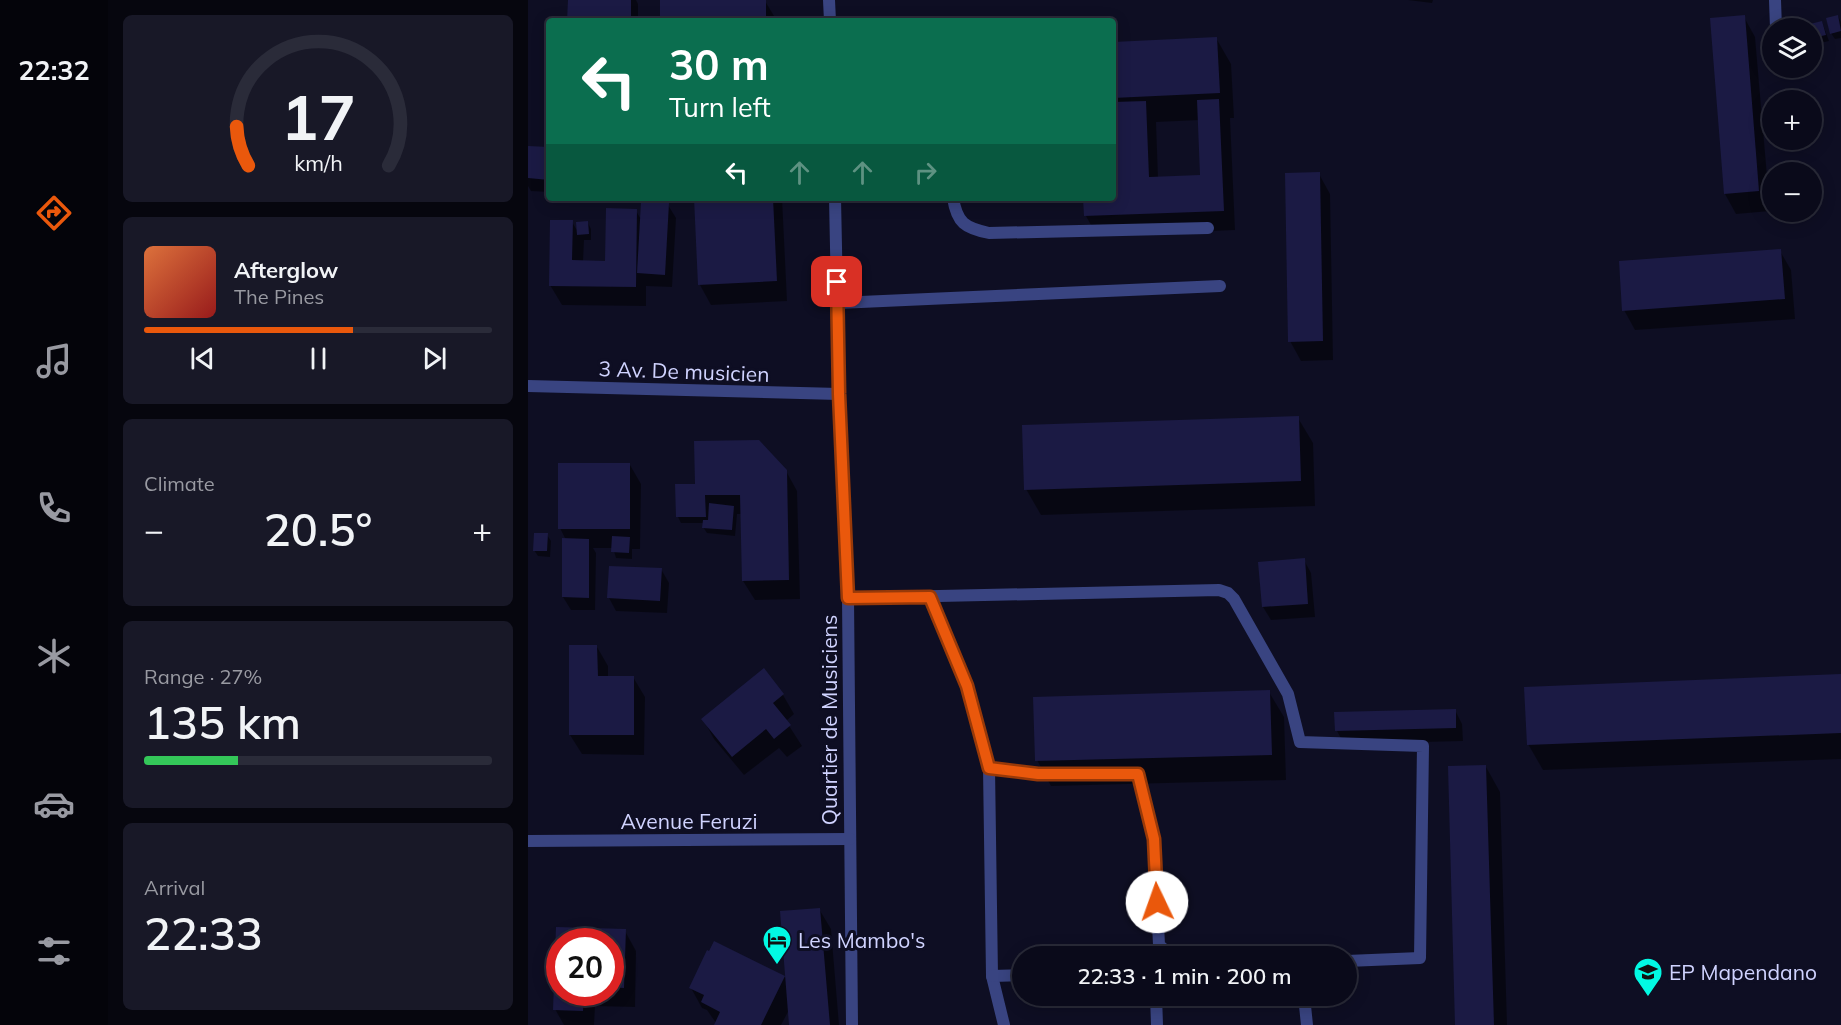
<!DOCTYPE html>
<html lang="en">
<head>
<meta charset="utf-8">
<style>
	:root { --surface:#0a0a1a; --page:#181827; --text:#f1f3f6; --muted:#999aa2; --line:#2a2b39; --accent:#ea580c }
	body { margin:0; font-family:Mulish,sans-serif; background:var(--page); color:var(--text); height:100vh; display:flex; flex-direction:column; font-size:22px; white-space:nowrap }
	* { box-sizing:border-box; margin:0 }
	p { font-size:20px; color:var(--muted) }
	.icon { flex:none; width:33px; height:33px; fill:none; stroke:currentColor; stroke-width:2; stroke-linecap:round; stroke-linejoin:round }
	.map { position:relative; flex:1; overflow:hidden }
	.side { display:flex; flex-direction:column; gap:15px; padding:15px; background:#06060e; width:420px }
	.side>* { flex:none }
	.hud { position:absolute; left:18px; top:18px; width:570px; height:183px; border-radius:6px; box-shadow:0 3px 15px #0003,0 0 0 2px var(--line); background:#0b6e4f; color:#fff; overflow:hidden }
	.controls { position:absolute; left:1234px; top:18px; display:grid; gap:12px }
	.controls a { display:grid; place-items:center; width:60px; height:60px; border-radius:50%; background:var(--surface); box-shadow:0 3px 15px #0003,0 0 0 2px var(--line); font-size:30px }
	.speed { position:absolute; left:18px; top:928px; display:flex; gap:12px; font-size:30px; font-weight:700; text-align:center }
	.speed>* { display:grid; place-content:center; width:78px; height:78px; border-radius:50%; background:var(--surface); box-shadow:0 3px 15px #0003,0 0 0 2px var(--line); line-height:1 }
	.speed .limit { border:9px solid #d22; background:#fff; color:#111 }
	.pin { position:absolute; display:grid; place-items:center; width:51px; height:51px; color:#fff; margin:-26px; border-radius:12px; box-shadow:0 3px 9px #0006 }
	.me { position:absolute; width:66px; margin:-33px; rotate:357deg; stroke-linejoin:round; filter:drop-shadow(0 0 4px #0008) }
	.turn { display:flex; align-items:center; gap:21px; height:126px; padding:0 24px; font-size:27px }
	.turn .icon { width:78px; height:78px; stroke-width:2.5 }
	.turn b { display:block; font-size:42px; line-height:51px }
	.lanes { display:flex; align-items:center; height:57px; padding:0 24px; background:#0003; justify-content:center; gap:30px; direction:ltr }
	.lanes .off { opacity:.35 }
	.big { font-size:45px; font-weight:600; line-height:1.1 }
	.side .card { flex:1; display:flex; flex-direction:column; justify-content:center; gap:9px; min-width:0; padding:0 21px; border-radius:9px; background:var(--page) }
	.side .dial { align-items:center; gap:0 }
	.dial svg { height:156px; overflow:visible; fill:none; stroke:var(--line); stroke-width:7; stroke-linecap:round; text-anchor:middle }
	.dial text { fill:var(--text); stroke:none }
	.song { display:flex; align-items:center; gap:18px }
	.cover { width:72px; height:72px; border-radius:9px; background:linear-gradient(135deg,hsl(20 70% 55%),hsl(0 70% 35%)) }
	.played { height:6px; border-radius:3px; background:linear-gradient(90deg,var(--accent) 60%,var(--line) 60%) }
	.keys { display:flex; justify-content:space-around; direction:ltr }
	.heat { display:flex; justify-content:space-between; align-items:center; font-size:33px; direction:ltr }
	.charge { height:9px; border-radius:4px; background:linear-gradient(90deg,#34c759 27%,var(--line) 0) }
	.trip { position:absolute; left:484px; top:946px; width:345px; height:60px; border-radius:30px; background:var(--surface); box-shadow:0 3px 15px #0003,0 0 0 2px var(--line); font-weight:600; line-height:60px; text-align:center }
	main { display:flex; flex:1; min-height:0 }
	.menu { display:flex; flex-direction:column; width:108px; justify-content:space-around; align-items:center; background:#04040a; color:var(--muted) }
	.menu .icon { width:42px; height:42px }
	.menu .selected { color:var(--accent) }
	.menu b { font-size:27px; color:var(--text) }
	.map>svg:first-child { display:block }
	.shadow { fill:#0007; fill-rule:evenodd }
	.building { fill:#1b1a44 }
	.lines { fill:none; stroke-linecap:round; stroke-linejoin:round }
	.service { stroke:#394481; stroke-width:12 }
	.minor { stroke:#394481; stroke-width:12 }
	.route-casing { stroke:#983908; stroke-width:15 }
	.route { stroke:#ea580c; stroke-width:10 }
	.labels { text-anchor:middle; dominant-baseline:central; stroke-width:6; stroke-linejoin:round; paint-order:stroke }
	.street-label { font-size:21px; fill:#d0d3ff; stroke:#0e0e23 }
	.poi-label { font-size:21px; fill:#d0d3ff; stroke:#0e0e23; text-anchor:start }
</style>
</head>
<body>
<main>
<nav class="menu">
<b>22:32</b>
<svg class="icon selected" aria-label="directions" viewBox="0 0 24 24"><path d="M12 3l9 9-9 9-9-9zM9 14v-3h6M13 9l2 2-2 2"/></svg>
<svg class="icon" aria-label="music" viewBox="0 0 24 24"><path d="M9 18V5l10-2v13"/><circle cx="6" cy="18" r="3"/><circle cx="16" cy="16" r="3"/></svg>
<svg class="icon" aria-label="phone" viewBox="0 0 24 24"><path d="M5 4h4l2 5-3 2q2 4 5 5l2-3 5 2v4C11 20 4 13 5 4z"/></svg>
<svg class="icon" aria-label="climate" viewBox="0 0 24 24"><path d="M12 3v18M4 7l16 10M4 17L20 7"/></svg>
<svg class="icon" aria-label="car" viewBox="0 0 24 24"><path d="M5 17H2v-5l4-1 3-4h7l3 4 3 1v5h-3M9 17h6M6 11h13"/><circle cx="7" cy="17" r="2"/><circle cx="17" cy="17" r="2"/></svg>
<svg class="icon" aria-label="filters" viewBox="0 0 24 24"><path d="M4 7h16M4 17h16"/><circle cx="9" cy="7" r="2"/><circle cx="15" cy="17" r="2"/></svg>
</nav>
<section class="side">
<div class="card dial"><svg viewBox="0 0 100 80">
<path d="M14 69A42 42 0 1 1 86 69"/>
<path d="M14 69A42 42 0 0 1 8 49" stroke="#ea580c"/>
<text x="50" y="56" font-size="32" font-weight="700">17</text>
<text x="50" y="72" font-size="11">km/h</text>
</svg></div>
<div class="card">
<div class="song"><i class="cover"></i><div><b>Afterglow</b><p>The Pines</p></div></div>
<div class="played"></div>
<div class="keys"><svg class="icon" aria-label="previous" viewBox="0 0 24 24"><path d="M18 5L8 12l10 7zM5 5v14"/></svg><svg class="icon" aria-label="pause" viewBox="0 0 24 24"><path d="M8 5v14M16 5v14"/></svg><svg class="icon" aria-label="next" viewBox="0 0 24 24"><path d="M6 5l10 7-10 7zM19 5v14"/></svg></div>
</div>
<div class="card"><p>Climate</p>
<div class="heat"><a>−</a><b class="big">20.5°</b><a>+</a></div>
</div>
<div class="card"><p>Range · 27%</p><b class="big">135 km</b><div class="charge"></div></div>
<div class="card"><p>Arrival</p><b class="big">22:33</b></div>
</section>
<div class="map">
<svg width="1313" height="1025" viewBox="0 0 1313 1025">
	<rect width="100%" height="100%" fill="#0e0e23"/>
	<g class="shadow">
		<path d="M 41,0 L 108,0 L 110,4 L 110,21 L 41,21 Z"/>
		<path d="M 880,0 L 905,0 L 904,3 Z"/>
		<path d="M 237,1 L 249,21 L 134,21 Z"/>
		<path d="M 1310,16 L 1313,22 L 1313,38 L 1307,39 L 1303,33 Z"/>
		<path d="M 1216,17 L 1227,37 L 1242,211 L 1208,214 L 1197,194 Z"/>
		<path d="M 1294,22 L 1301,41 L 1284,45 L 1284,28 L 1269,28 Z"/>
		<path d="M 688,38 L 703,64 L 706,118 L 702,118 L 707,230 L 569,236 L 558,216 L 557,198 L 585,198 L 585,44 ZM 672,120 L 674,176 L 630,178 L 628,122 Z"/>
		<path d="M 0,148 L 21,149 L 21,192 L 3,191 L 0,186 Z"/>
		<path d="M 791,174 L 802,194 L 805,360 L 773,361 L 762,341 Z"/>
		<path d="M 167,198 L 254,198 L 259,301 L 183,305 L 172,285 Z"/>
		<path d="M 140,205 L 148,218 L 144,287 L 118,286 L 118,306 L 34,305 L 22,285 L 44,222 L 50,232 L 60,223 L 63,229 L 63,240 L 56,240 L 55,262 L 78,262 L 108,211 L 114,221 Z"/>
		<path d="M 1252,251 L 1263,270 L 1267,319 L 1107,330 L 1096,310 Z"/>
		<path d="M 770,418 L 785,443 L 787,506 L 513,515 L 498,489 Z"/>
		<path d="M 102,465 L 113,484 L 112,549 L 104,549 L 104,559 L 88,558 L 85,548 L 65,548 L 68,553 L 67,610 L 43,610 L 35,597 L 38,540 L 32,528 Z"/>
		<path d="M 258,471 L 269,491 L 272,599 L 227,600 L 215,581 L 214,514 L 209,514 L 207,536 L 179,533 L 175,527 L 176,523 L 153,523 L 150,517 L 166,485 Z"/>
		<path d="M 19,535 L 23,541 L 22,557 L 10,556 L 6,550 Z"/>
		<path d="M 776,560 L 783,573 L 787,617 L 743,620 L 735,607 Z"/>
		<path d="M 133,569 L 141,583 L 139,613 L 88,611 L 81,598 Z"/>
		<path d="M 69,647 L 80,666 L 80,677 L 105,677 L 117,697 L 116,755 L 54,754 L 42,735 Z"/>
		<path d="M 1313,676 L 1313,759 L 1015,770 L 1000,744 Z"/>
		<path d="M 741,692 L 756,717 L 758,780 L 523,786 L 509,760 Z"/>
		<path d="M 255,695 L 266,714 L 258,721 L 274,746 L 259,757 L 251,748 L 216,775 L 186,739 L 175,719 Z"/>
		<path d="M 927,710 L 934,724 L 935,741 L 816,744 L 809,731 Z"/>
		<path d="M 958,767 L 972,792 L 979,1025 L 929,1025 Z"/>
		<path d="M 291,909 L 303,929 L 311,1025 L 263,1025 L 262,1008 L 253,1025 L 187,1025 L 188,1023 L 179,1010 L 174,1008 L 163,988 L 187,943 L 259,978 Z"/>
		<path d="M 29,928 L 97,931 L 108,951 L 107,1007 L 67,1006 L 66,1025 L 36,1025 L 27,1009 ZM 32,942 L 82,942 L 82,993 L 32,993 Z"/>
	</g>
	<g class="building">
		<path d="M 40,0 L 103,0 L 103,21 L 39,21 Z"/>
		<rect x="132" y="0" width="106" height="21"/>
		<path d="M 1217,15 L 1231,191 L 1196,194 L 1182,18 Z"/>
		<path d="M 1310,15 L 1313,31 L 1302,34 L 1298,18 Z"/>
		<path d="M 1294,21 L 1298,35 L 1284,38 L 1284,28 L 1266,28 Z"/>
		<path d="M 689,37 L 692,93 L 585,98 L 585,42 Z"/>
		<path d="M 691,99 L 696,211 L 556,216 L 555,198 L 585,198 L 585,102 L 618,101 L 621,177 L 672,175 L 669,100 Z"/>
		<path d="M 0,146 L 21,147 L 21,180 L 0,178 Z"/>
		<path d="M 792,172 L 795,341 L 760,342 L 757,173 Z"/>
		<path d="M 166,198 L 245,198 L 249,281 L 170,285 Z"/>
		<path d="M 113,202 L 141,203 L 137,275 L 109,273 Z"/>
		<path d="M 78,208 L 109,209 L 108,287 L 21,286 L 22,220 L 45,220 L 44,260 L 77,261 Z"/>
		<path d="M 60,221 L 61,234 L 49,235 L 48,222 Z"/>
		<path d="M 1253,249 L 1257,299 L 1094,311 L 1091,261 Z"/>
		<path d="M 771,416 L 773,481 L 496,490 L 494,425 Z"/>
		<path d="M 231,440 L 259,470 L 261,580 L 214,581 L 212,495 L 177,495 L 178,517 L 148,517 L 147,484 L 167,484 L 166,441 Z"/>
		<rect x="30" y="463" width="72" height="66"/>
		<path d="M 181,503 L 206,506 L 204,530 L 174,528 L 175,520 L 180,520 Z"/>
		<path d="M 6,533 L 20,533 L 19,551 L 5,551 Z"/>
		<path d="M 84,536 L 102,537 L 101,553 L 83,552 Z"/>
		<path d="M 34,538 L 61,539 L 61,598 L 34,597 Z"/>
		<path d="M 777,558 L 780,604 L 734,607 L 730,562 Z"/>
		<path d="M 81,566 L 134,568 L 132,601 L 79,598 Z"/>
		<path d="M 41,645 L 69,645 L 70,676 L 106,676 L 106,735 L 41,735 Z"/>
		<path d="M 236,668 L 256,694 L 245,703 L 263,725 L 246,739 L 238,729 L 204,757 L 173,719 Z"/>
		<path d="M 1313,674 L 1313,733 L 999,745 L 996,687 Z"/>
		<path d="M 742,690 L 744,755 L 507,761 L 505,697 Z"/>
		<path d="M 928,709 L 928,728 L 807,731 L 806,712 Z"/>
		<path d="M 958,765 L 966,1025 L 927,1025 L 920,766 Z"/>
		<path d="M 292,908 L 302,1025 L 261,1025 L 252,911 Z"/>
		<path d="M 28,927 L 98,929 L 96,988 L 82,987 L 82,942 L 32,942 L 32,993 L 56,993 L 55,1011 L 25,1010 Z"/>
		<path d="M 186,941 L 257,976 L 233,1025 L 186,1025 L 192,1012 L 173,1002 L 176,995 L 161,988 L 179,950 L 181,951 Z"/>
	</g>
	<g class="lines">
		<g class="service">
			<path d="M 425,198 C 429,223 437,228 461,233 L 680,228"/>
			<path d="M 310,303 L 692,286"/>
			<path d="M 402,597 L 439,686 L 461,768 L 510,774 L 610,774 L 626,839 L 631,945 L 645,957"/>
			<path d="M 320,598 L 691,590 L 700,593 L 706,599 L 760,694 L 772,742 L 895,746 L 892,958 L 819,961"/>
			<path d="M 461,768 L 464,976 L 476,1025"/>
			<path d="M 464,976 L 495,975"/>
			<path d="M 628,996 L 629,1025"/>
			<path d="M 776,996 L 779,1025"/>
		</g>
		<g class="minor">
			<path d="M 301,0 L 302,21"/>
			<path d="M 1247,0 L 1248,28"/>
			<path d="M 307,198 L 311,394 L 320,598 L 324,1025"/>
			<path d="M 0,386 L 311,394"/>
			<path d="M 0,841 L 322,839"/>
		</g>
	</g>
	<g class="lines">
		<g class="route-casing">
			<path id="route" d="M 309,282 L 311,394 L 320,598 L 402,597 L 439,686 L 461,768 L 510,774 L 610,774 L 626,839 L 629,902"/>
		</g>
		<use href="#route" class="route"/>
	</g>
	<defs>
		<g id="hotel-pin" transform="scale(1.5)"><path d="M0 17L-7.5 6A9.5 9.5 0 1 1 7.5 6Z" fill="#02f9e3" stroke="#0e0e23"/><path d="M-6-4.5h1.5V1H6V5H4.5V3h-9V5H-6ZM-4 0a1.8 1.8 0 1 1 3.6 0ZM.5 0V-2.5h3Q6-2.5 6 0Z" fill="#111"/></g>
		<g id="school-pin" transform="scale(1.5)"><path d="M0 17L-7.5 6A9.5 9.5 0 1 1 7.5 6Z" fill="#02f9e3" stroke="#0e0e23"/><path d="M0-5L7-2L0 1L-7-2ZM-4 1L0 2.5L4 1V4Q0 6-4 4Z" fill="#111"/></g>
	</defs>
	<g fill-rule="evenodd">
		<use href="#hotel-pin" x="249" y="940"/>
		<use href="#school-pin" x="1120" y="972"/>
	</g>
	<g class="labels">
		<g class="street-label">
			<text transform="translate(156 371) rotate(2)">3 Av. De musicien</text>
			<text transform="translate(301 720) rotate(-90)">Quartier de Musiciens</text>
			<text x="161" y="821">Avenue Feruzi</text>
		</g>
		<g class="poi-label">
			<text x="270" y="940">Les Mambo's</text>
			<text x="1141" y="972">EP Mapendano</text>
		</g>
	</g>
</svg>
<div class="controls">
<a><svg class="icon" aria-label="layers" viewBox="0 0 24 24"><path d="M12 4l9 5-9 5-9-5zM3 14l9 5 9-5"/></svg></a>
<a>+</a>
<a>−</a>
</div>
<div class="speed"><div class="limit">20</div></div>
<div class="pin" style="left:309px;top:282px;background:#d93025"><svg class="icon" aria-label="arrive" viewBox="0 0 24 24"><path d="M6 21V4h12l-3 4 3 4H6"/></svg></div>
<svg class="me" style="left:629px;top:902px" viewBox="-20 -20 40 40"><circle r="19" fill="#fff"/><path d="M0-13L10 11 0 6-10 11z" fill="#ea580c"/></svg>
<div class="trip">22:33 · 1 min · 200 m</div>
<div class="hud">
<div class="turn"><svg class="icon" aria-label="left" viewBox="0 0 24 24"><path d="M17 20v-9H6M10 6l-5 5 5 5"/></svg><div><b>30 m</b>Turn left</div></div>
<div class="lanes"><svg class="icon" aria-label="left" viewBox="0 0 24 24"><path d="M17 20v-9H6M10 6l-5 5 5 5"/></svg><svg class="icon off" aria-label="ahead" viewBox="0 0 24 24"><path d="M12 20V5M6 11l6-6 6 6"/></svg><svg class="icon off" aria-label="ahead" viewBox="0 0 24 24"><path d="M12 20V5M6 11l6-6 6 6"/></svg><svg class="icon off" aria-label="right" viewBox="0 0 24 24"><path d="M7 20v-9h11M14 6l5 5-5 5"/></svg></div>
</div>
</div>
</main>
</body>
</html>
